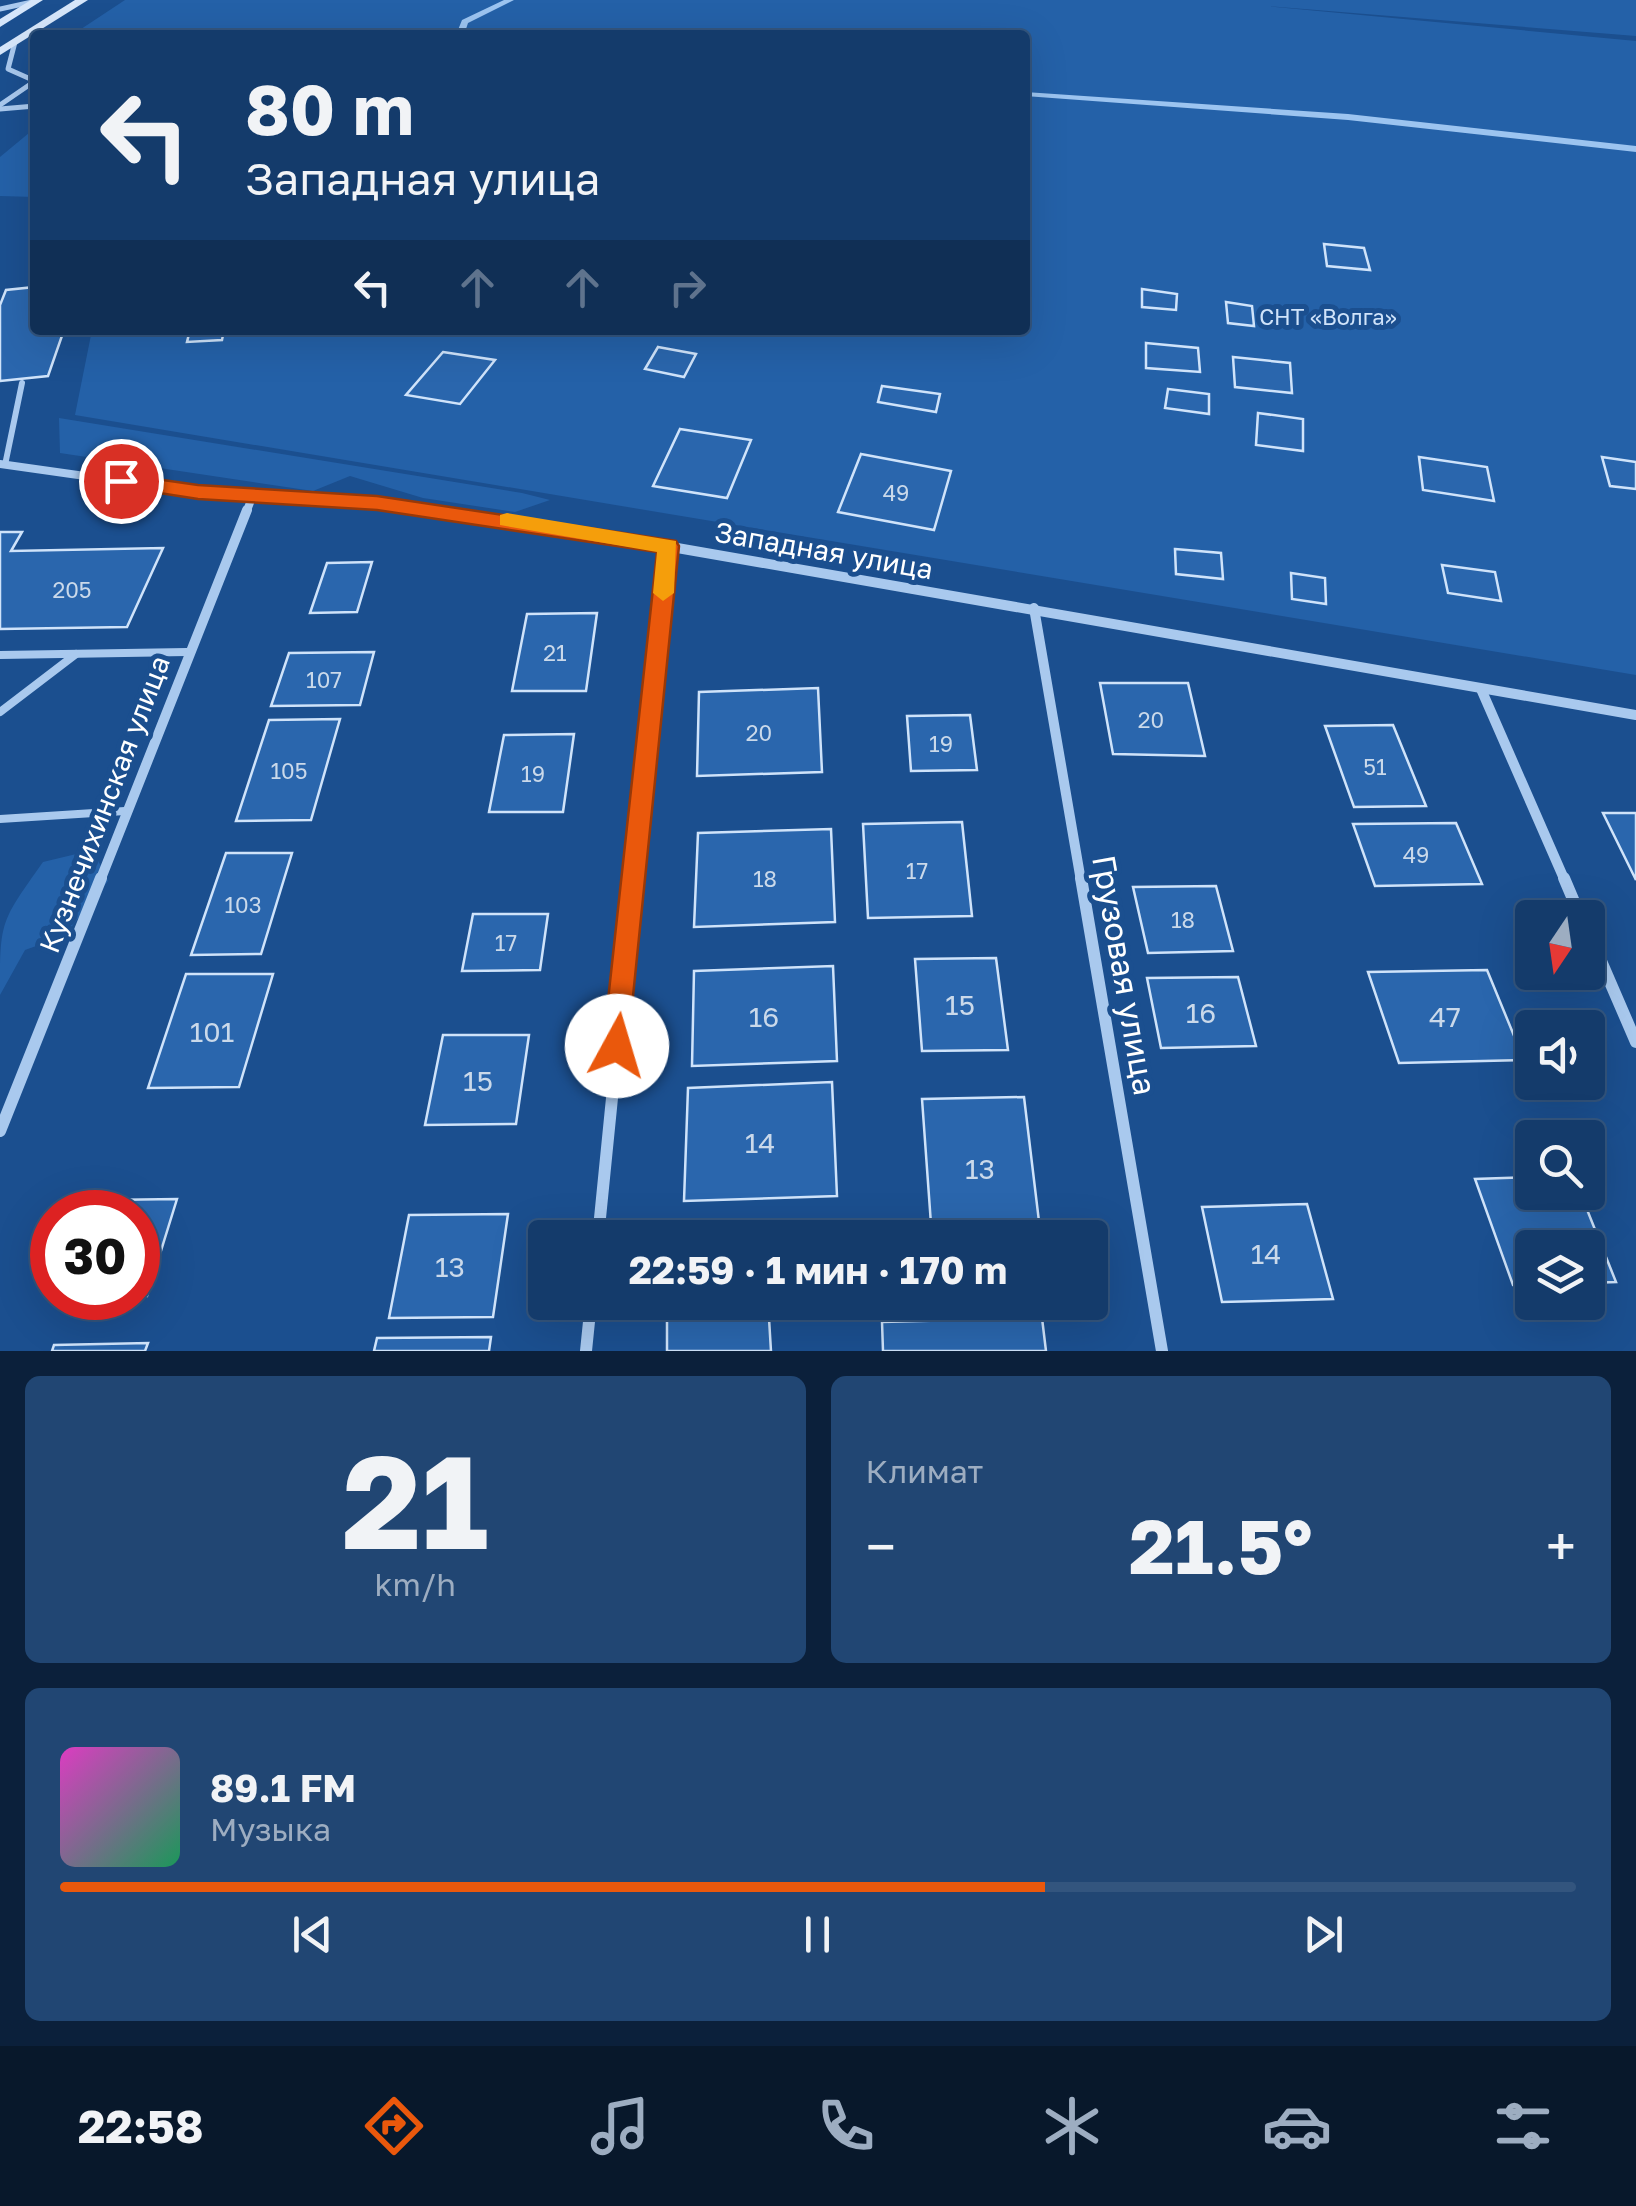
<!DOCTYPE html>
<html lang="ru">
<head>
<meta charset="utf-8">
<style>
	:root { --surface:#143b6b; --page:#214673; --text:#f1f3f6; --muted:#9dadc1; --line:#33557e; --accent:#ea580c }
	body { margin:0; font-family:"Golos Text",sans-serif; background:var(--page); color:var(--text); height:100vh; display:flex; flex-direction:column; font-size:38px; white-space:nowrap }
	* { box-sizing:border-box; margin:0 }
	p { font-size:32px; color:var(--muted) }
	.icon { flex:none; width:55px; height:55px; fill:none; stroke:currentColor; stroke-width:2; stroke-linecap:round; stroke-linejoin:round }
	.map { position:relative; height:1351px; overflow:hidden }
	.sheet { display:flex; flex-direction:column; gap:25px; padding:25px; background:#0b203b; flex:1 }
	.sheet>* { flex:none }
	.guide { position:absolute; left:30px; top:30px; width:1000px; height:305px; border-radius:10px; box-shadow:0 10px 40px #0002,0 0 0 2px var(--line); background:#143b6b; color:var(--text); overflow:hidden }
	.needle { width:65px; rotate:193deg }
	.controls { position:absolute; left:1515px; top:900px; display:grid; gap:20px }
	.controls a { display:grid; place-items:center; width:90px; height:90px; border-radius:10px; background:var(--surface); box-shadow:0 10px 40px #0002,0 0 0 2px var(--line); font-size:50px }
	.speed { position:absolute; left:30px; top:1190px; display:flex; gap:20px; font-size:50px; font-weight:700; text-align:center }
	.speed>* { display:grid; place-content:center; width:130px; height:130px; border-radius:50%; background:var(--surface); box-shadow:0 10px 40px #0002,0 0 0 2px var(--line); line-height:1 }
	.speed .limit { border:15px solid #d22; background:#fff; color:#111 }
	.pin { position:absolute; display:grid; place-items:center; width:85px; height:85px; color:#fff; margin:-42px; border:5px solid #fff; border-radius:50%; box-shadow:0 2px 10px #0007 }
	.me { position:absolute; width:110px; margin:-55px; rotate:6deg; stroke-linejoin:round; filter:drop-shadow(0 0 8px #0008) }
	.turn { display:flex; align-items:center; gap:35px; height:210px; padding:0 50px; font-size:45px }
	.turn .icon { width:130px; height:130px; stroke-width:2.5 }
	.turn b { display:block; font-size:70px; line-height:85px }
	.lanes { display:flex; align-items:center; height:95px; padding:0 50px; background:#0003; justify-content:center; gap:50px; direction:ltr }
	.lanes .off { opacity:.35 }
	.big { font-size:75px; font-weight:700; line-height:1.1 }
	.sheet .tile { flex:1; display:flex; flex-direction:column; justify-content:center; gap:15px; min-width:0; padding:0 35px; border-radius:15px; background:var(--page) }
	.sheet .dial { align-items:center; gap:0 }
	.dial b { font-size:130px; line-height:1 }
	.song { display:flex; align-items:center; gap:30px }
	.cover { width:120px; height:120px; border-radius:15px; background:linear-gradient(135deg,hsl(310 70% 55%),hsl(150 70% 35%)) }
	.played { height:10px; border-radius:5px; background:linear-gradient(90deg,var(--accent) 65%,var(--line) 65%) }
	.keys { display:flex; justify-content:space-around; direction:ltr }
	.heat { display:flex; justify-content:space-between; align-items:center; font-size:55px; direction:ltr }
	.sheet .tiles { flex:1; display:grid; gap:25px; grid-template-columns:1fr 1fr }
	.tile:last-child { grid-column:span 2 }
	.trip { position:absolute; left:528px; top:1220px; width:580px; height:100px; border-radius:10px; background:var(--surface); box-shadow:0 10px 40px #0002,0 0 0 2px var(--line); font-weight:700; line-height:100px; text-align:center }
	.dock { display:flex; height:160px; justify-content:space-around; align-items:center; background:#08182b; color:var(--muted) }
	.dock .icon { width:70px; height:70px }
	.dock .selected { color:var(--accent) }
	.dock b { font-size:45px; color:var(--text) }
	.map>svg:first-child { display:block }
	.green { fill:#2461a8 }
	.lines { fill:none; stroke-linecap:round; stroke-linejoin:round }
	.stream { fill:#9cc4f0; fill-rule:evenodd }
	.building { fill:#2a66ad; stroke:#cfe3fa; stroke-width:2.5 }
	.service-far2 { stroke:#a9c9ee; stroke-width:5 }
	.service-far1 { stroke:#a9c9ee; stroke-width:6 }
	.service { stroke:#a9c9ee; stroke-width:8 }
	.minor-far2 { stroke:#a9c9ee; stroke-width:8 }
	.minor-far1 { stroke:#a9c9ee; stroke-width:10 }
	.minor { stroke:#a9c9ee; stroke-width:12 }
	.secondary { fill:#d6e6fa; fill-rule:evenodd }
	.route { fill:#ea580c; stroke:#983908; stroke-width:2.5 }
	.slow { fill:#f59e0b }
	.labels { text-anchor:middle; dominant-baseline:central; stroke-width:10; stroke-linejoin:round; paint-order:stroke }
	.far-park-label { font-size:22px; fill:#cfe3fa; stroke:#1b4f8f }
	.number-label { font-size:22px; fill:#cad9ea }
	.street-label { font-size:28px; fill:#fff; stroke:#1b4f8f }
	.near-number-label { font-size:28px; fill:#cad9ea }
	.near-street-label { font-size:32px; fill:#fff; stroke:#1b4f8f }
</style>
</head>
<body>
<div class="map">
<svg width="1636" height="1351" viewBox="0 0 1636 1351">
	<rect width="100%" height="100%" fill="#1b4f8f"/>
	<g class="green">
		<path d="M 125,0 L 1636,0 L 1636,36 L 1266,6 L 1636,41 L 1636,675 L 75,415 L 92,330 L 1025,330 L 1025,35 L 72,35 Z"/>
		<path d="M 35,128 L 35,197 L 0,196 L 0,157 Z"/>
		<path d="M 59,418 L 522,493 L 550,500 L 515,512 L 423,498 L 350,476 L 313,491 L 60,453 Z"/>
		<path d="M 93,850 L 108,881 L 64,936 L 25,950 L 0,995 C 0,920 0,923 43,862 Z"/>
	</g>
	<g class="lines">
		<g class="stream">
			<path d="M 504,0 L 514,0 L 468,23 L 464,35 L 456,35 L 462,20 Z"/>
			<path d="M 1025,92 L 1348,114 L 1636,146 L 1636,152 L 1348,120 L 1025,96 Z"/>
		</g>
	</g>
	<g class="building">
		<path d="M 1324,244 L 1364,248 L 1370,270 L 1327,266 Z"/>
		<path d="M 35,287 L 35,330 L 64,330 L 48,376 L 0,381 L 0,305 L 6,290 Z"/>
		<path d="M 1142,289 L 1177,294 L 1176,310 L 1142,307 Z"/>
		<path d="M 1226,302 L 1252,306 L 1254,326 L 1228,323 Z"/>
		<path d="M 190,330 L 224,330 L 222,340 L 187,342 Z"/>
		<path d="M 1146,343 L 1198,348 L 1200,372 L 1146,368 Z"/>
		<path d="M 658,347 L 696,354 L 684,377 L 645,369 Z"/>
		<path d="M 443,352 L 495,360 L 460,404 L 406,395 Z"/>
		<path d="M 1233,357 L 1290,363 L 1292,393 L 1235,387 Z"/>
		<path d="M 882,386 L 940,394 L 936,412 L 878,402 Z"/>
		<path d="M 1168,389 L 1209,394 L 1209,414 L 1165,408 Z"/>
		<path d="M 1258,413 L 1303,419 L 1303,451 L 1256,445 Z"/>
		<path d="M 680,429 L 751,440 L 727,498 L 653,486 Z"/>
		<path d="M 861,454 L 951,471 L 934,530 L 838,512 Z"/>
		<path d="M 1419,457 L 1487,467 L 1494,501 L 1423,490 Z"/>
		<path d="M 1602,457 L 1636,462 L 1636,489 L 1610,486 Z"/>
		<path d="M 0,532 L 22,532 L 11,551 L 163,548 L 127,627 L 0,629 Z"/>
		<path d="M 1175,549 L 1221,553 L 1223,579 L 1176,574 Z"/>
		<path d="M 372,562 L 357,612 L 310,613 L 327,563 Z"/>
		<path d="M 1442,565 L 1495,572 L 1501,601 L 1448,593 Z"/>
		<path d="M 1291,573 L 1325,578 L 1326,604 L 1292,599 Z"/>
		<path d="M 597,613 L 586,691 L 512,691 L 527,614 Z"/>
		<path d="M 374,652 L 360,705 L 271,706 L 289,653 Z"/>
		<path d="M 1100,683 L 1188,683 L 1205,756 L 1113,754 Z"/>
		<path d="M 818,688 L 822,772 L 697,776 L 699,692 Z"/>
		<path d="M 970,715 L 977,770 L 911,771 L 907,716 Z"/>
		<path d="M 340,719 L 311,820 L 236,821 L 269,720 Z"/>
		<path d="M 1393,725 L 1426,806 L 1354,807 L 1325,726 Z"/>
		<path d="M 574,734 L 563,812 L 489,812 L 504,735 Z"/>
		<path d="M 1603,813 L 1636,813 L 1636,880 Z"/>
		<path d="M 962,822 L 972,916 L 868,918 L 863,824 Z"/>
		<path d="M 1456,823 L 1482,884 L 1375,886 L 1353,824 Z"/>
		<path d="M 831,829 L 835,922 L 694,927 L 698,833 Z"/>
		<path d="M 226,853 L 292,853 L 261,954 L 191,955 Z"/>
		<path d="M 1216,886 L 1233,951 L 1148,953 L 1133,887 Z"/>
		<path d="M 473,914 L 548,914 L 540,970 L 462,971 Z"/>
		<path d="M 996,958 L 1008,1050 L 922,1051 L 915,959 Z"/>
		<path d="M 833,966 L 837,1061 L 692,1066 L 694,971 Z"/>
		<path d="M 1487,970 L 1524,1060 L 1399,1063 L 1368,972 Z"/>
		<path d="M 186,974 L 273,974 L 239,1087 L 148,1088 Z"/>
		<path d="M 1238,977 L 1256,1046 L 1161,1048 L 1147,978 Z"/>
		<path d="M 443,1035 L 529,1035 L 516,1124 L 425,1125 Z"/>
		<path d="M 832,1082 L 837,1196 L 684,1201 L 688,1088 Z"/>
		<path d="M 1024,1097 L 1041,1238 L 932,1238 L 922,1099 Z"/>
		<path d="M 1532,1177 L 1532,1192 L 1580,1192 L 1616,1282 L 1588,1283 L 1588,1248 L 1532,1248 L 1532,1284 L 1513,1285 L 1475,1179 Z"/>
		<path d="M 177,1199 L 147,1296 L 138,1296 L 138,1212 L 100,1212 L 105,1200 Z"/>
		<path d="M 1307,1204 L 1333,1299 L 1222,1302 L 1202,1207 Z"/>
		<path d="M 508,1214 L 493,1317 L 389,1318 L 409,1215 Z"/>
		<path d="M 667,1302 L 768,1302 L 771,1351 L 667,1351 Z"/>
		<path d="M 1042,1318 L 1046,1351 L 883,1351 L 882,1322 Z"/>
		<path d="M 491,1337 L 489,1351 L 374,1351 L 377,1338 Z"/>
		<path d="M 148,1343 L 145,1351 L 52,1351 L 54,1345 Z"/>
	</g>
	<g class="lines">
		<g class="service-far2">
			<path d="M 0,9 L 32,2"/>
			<path d="M 15,42 L 8,69 L 35,81"/>
			<path d="M 0,105 L 35,81"/>
			<path d="M 0,109 L 35,106"/>
		</g>
		<path class="service-far1" d="M 5,465 L 22,383"/>
		<g class="service">
			<path d="M 0,655 L 187,652"/>
			<path d="M 0,712 L 76,654"/>
			<path d="M 0,819 L 125,811"/>
		</g>
		<g class="minor-far2">
			<path d="M 0,464 L 198,492 L 324,497 L 443,513"/>
			<path d="M 246,513 L 253,495"/>
		</g>
		<g class="minor-far1">
			<path d="M 424,510 L 574,530 L 1636,715"/>
			<path d="M 1034,608 L 1081,881"/>
			<path d="M 1481,689 L 1565,881"/>
			<path d="M 100,881 L 247,510"/>
			<path d="M 634,881 L 668,546"/>
		</g>
		<g class="minor">
			<path d="M 1081,878 L 1162,1351"/>
			<path d="M 1564,878 L 1581,918"/>
			<path d="M 1588,931 L 1636,1042"/>
			<path d="M 0,1131 L 101,878"/>
			<path d="M 598,1238 L 634,878"/>
			<path d="M 586,1351 L 591,1302"/>
		</g>
		<g class="secondary">
			<path d="M 31,0 L 43,0 L 0,27 L 0,19 Z"/>
			<path d="M 75,0 L 88,0 L 0,55 L 0,47 Z"/>
		</g>
	</g>
	<path class="route" d="M 121,474 L 198,485 L 377,496 L 676,541 L 679,546 L 627,1055 L 617,1059 L 607,1055 L 603,1046 L 657,552 L 377,510 L 198,499 L 114,486 L 114,476 Z"/>
	<path class="slow" d="M 507,513 L 676,541 L 674,593 L 663,601 L 653,593 L 657,552 L 500,525 L 500,515 Z"/>
	<g class="labels">
		<g class="far-park-label">
			<text x="1328" y="316">СНТ «Волга»</text>
		</g>
		<g class="number-label">
			<text x="896" y="492">49</text>
			<text x="72" y="589">205</text>
			<text x="555" y="652">21</text>
			<text x="324" y="679">107</text>
			<text x="1151" y="719">20</text>
			<text x="759" y="732">20</text>
			<text x="941" y="743">19</text>
			<text x="1375" y="766">51</text>
			<text x="289" y="770">105</text>
			<text x="533" y="773">19</text>
			<text x="1416" y="854">49</text>
			<text x="917" y="870">17</text>
			<text x="765" y="878">18</text>
			<text x="243" y="904">103</text>
			<text x="1183" y="919">18</text>
			<text x="506" y="942">17</text>
		</g>
		<g class="street-label">
			<text transform="translate(824 550) rotate(10)">Западная улица</text>
			<text transform="translate(104 804) rotate(-69)">Кузнечихинская улица</text>
		</g>
		<g class="near-number-label">
			<text x="960" y="1004">15</text>
			<text x="1201" y="1012">16</text>
			<text x="764" y="1016">16</text>
			<text x="1445" y="1016">47</text>
			<text x="212" y="1031">101</text>
			<text x="478" y="1080">15</text>
			<text x="760" y="1142">14</text>
			<text x="980" y="1168">13</text>
			<text x="1266" y="1253">14</text>
			<text x="450" y="1266">13</text>
		</g>
		<g class="near-street-label">
			<text transform="translate(1125 975) rotate(80)">Грузовая улица</text>
		</g>
	</g>
</svg>
<div class="controls">
<a><svg class="needle" viewBox="-14 -14 28 28"><path d="M0-13l5 13h-10z" fill="#e53935"/><path d="M0 13l5-13h-10z" fill="#9dadc1"/></svg></a>
<a><svg class="icon" aria-label="sound" viewBox="0 0 24 24"><path d="M4 9h4l5-4v14l-5-4H4zM17 9q2 3 0 6"/></svg></a>
<a><svg class="icon" aria-label="search" viewBox="0 0 24 24"><circle cx="10" cy="10" r="6"/><path d="M15 15l6 6"/></svg></a>
<a><svg class="icon" aria-label="layers" viewBox="0 0 24 24"><path d="M12 4l9 5-9 5-9-5zM3 14l9 5 9-5"/></svg></a>
</div>
<div class="speed"><div class="limit">30</div></div>
<div class="pin" style="left:121px;top:481px;background:#d93025"><svg class="icon" aria-label="arrive" viewBox="0 0 24 24"><path d="M6 21V4h12l-3 4 3 4H6"/></svg></div>
<svg class="me" style="left:617px;top:1046px" viewBox="-20 -20 40 40"><circle r="19" fill="#fff"/><path d="M0-13L10 11 0 6-10 11z" fill="#ea580c"/></svg>
<div class="trip">22:59 · 1 мин · 170 m</div>
<div class="guide">
<div class="turn"><svg class="icon" aria-label="left" viewBox="0 0 24 24"><path d="M17 20v-9H6M10 6l-5 5 5 5"/></svg><div><b>80 m</b>Западная улица</div></div>
<div class="lanes"><svg class="icon" aria-label="left" viewBox="0 0 24 24"><path d="M17 20v-9H6M10 6l-5 5 5 5"/></svg><svg class="icon off" aria-label="ahead" viewBox="0 0 24 24"><path d="M12 20V5M6 11l6-6 6 6"/></svg><svg class="icon off" aria-label="ahead" viewBox="0 0 24 24"><path d="M12 20V5M6 11l6-6 6 6"/></svg><svg class="icon off" aria-label="right" viewBox="0 0 24 24"><path d="M7 20v-9h11M14 6l5 5-5 5"/></svg></div>
</div>
</div>
<section class="sheet">
<div class="tiles">
<div class="tile dial"><b>21</b><p>km/h</p></div>
<div class="tile"><p>Климат</p>
<div class="heat"><a>−</a><b class="big">21.5°</b><a>+</a></div>
</div>
<div class="tile">
<div class="song"><i class="cover"></i><div><b>89.1 FM</b><p>Музыка</p></div></div>
<div class="played"></div>
<div class="keys"><svg class="icon" aria-label="previous" viewBox="0 0 24 24"><path d="M18 5L8 12l10 7zM5 5v14"/></svg><svg class="icon" aria-label="pause" viewBox="0 0 24 24"><path d="M8 5v14M16 5v14"/></svg><svg class="icon" aria-label="next" viewBox="0 0 24 24"><path d="M6 5l10 7-10 7zM19 5v14"/></svg></div>
</div>
</div>
</section>
<nav class="dock">
<b>22:58</b>
<svg class="icon selected" aria-label="directions" viewBox="0 0 24 24"><path d="M12 3l9 9-9 9-9-9zM9 14v-3h6M13 9l2 2-2 2"/></svg>
<svg class="icon" aria-label="music" viewBox="0 0 24 24"><path d="M9 18V5l10-2v13"/><circle cx="6" cy="18" r="3"/><circle cx="16" cy="16" r="3"/></svg>
<svg class="icon" aria-label="phone" viewBox="0 0 24 24"><path d="M5 4h4l2 5-3 2q2 4 5 5l2-3 5 2v4C11 20 4 13 5 4z"/></svg>
<svg class="icon" aria-label="climate" viewBox="0 0 24 24"><path d="M12 3v18M4 7l16 10M4 17L20 7"/></svg>
<svg class="icon" aria-label="car" viewBox="0 0 24 24"><path d="M5 17H2v-5l4-1 3-4h7l3 4 3 1v5h-3M9 17h6M6 11h13"/><circle cx="7" cy="17" r="2"/><circle cx="17" cy="17" r="2"/></svg>
<svg class="icon" aria-label="filters" viewBox="0 0 24 24"><path d="M4 7h16M4 17h16"/><circle cx="9" cy="7" r="2"/><circle cx="15" cy="17" r="2"/></svg>
</nav>
</body>
</html>
